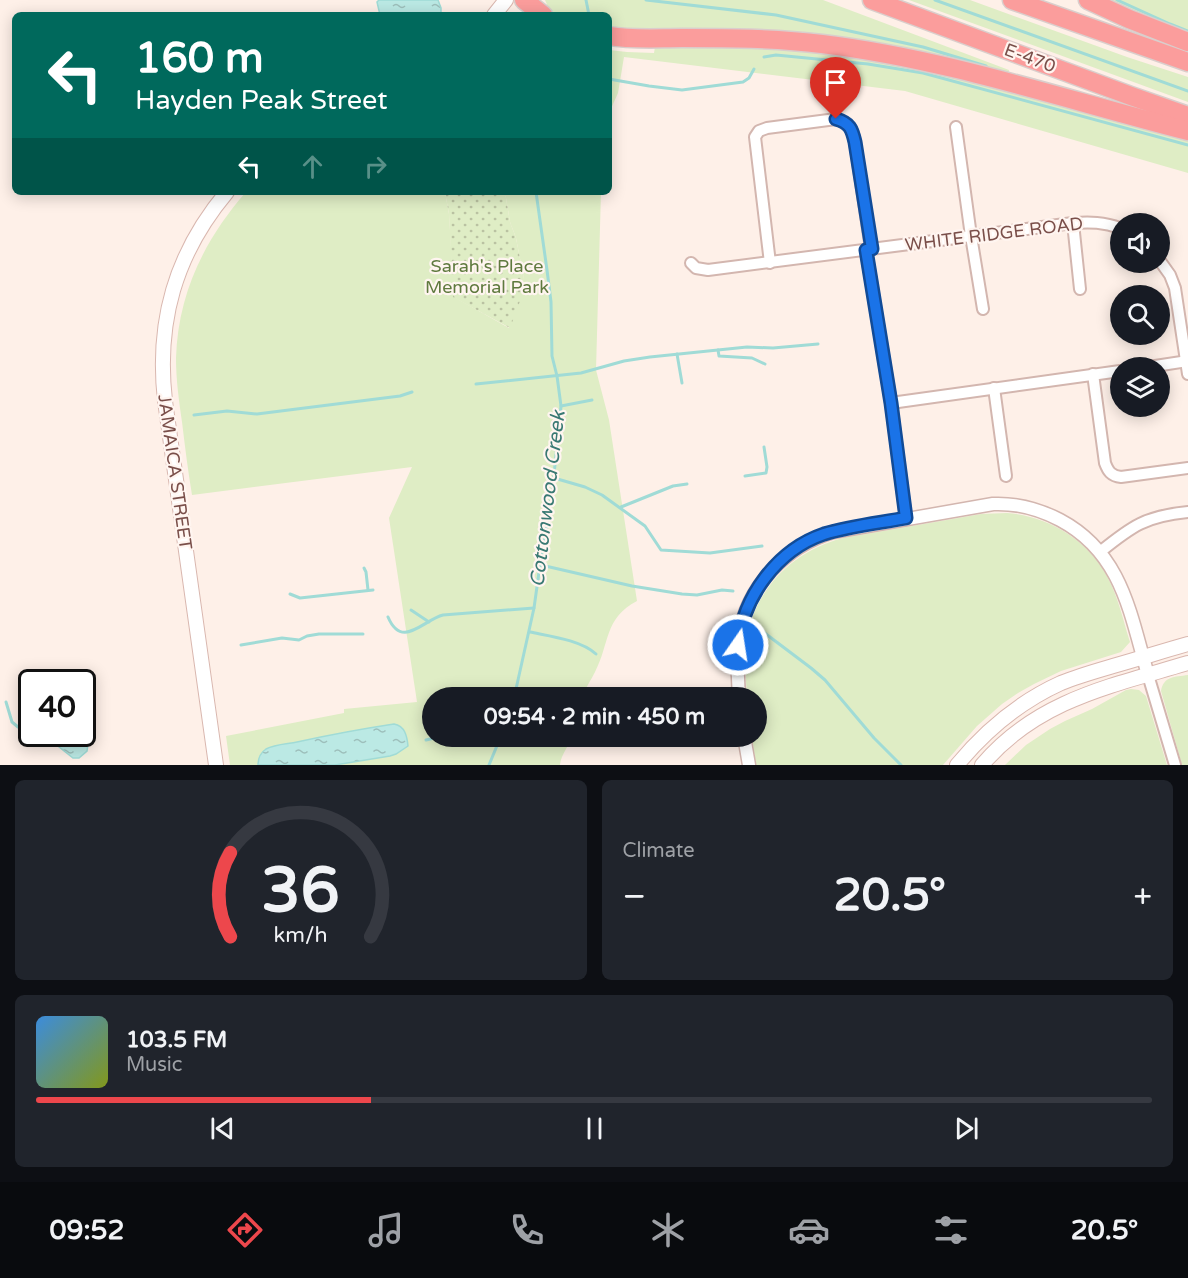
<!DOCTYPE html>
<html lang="en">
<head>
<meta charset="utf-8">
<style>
	:root { --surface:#171b24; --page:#20242c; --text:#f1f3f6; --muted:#9ea1a6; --line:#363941; --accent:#ed474c }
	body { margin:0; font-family:"Varela Round",sans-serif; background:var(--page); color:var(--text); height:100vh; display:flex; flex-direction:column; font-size:22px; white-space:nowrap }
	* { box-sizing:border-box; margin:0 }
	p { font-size:20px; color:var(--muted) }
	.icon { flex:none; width:33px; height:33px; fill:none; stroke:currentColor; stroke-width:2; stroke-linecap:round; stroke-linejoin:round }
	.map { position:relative; height:765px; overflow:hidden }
	.panel { display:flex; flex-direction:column; gap:15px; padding:15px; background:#0d0f14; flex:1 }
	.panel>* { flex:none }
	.banner { position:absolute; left:12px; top:12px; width:600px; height:183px; border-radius:9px; box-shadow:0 3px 15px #0003; background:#00695c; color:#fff; overflow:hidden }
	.controls { position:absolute; left:1110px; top:213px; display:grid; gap:12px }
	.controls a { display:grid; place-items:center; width:60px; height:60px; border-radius:50%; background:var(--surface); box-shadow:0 3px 15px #0003; font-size:30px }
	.speed { position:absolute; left:18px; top:669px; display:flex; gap:12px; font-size:30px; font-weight:700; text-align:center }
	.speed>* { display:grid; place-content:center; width:78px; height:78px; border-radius:50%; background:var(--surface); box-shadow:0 3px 15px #0003; line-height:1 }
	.speed .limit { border:3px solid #111; border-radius:9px; background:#fff; color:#111 }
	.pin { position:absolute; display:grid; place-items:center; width:51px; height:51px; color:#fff; margin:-62px -26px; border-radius:50% 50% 50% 0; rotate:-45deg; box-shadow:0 0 6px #0007 }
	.pin .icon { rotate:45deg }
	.me { position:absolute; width:66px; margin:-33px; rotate:13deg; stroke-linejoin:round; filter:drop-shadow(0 0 4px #0008) }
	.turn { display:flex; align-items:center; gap:21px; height:126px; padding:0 24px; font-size:27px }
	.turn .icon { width:78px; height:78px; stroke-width:2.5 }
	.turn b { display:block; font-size:42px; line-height:51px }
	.lanes { display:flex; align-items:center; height:57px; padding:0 24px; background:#0003; justify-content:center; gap:30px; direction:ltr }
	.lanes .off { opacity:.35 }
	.big { font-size:45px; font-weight:800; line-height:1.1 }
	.panel .tile { flex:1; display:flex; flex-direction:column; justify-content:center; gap:9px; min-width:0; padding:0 21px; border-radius:9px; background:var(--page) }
	.panel .dial { align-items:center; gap:0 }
	.dial svg { height:156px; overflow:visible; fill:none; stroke:var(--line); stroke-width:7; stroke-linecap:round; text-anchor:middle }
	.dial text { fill:var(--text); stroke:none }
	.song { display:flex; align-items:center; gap:18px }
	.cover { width:72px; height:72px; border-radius:9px; background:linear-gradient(135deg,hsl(210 70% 55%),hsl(70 70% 35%)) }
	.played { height:6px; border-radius:3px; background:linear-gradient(90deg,var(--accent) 30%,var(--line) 30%) }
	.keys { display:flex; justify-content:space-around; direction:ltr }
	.heat { display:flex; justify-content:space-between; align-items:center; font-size:33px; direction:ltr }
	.panel .tiles { flex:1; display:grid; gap:15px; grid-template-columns:1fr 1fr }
	.tile:last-child { grid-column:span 2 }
	.trip { position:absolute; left:422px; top:687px; width:345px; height:60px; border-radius:30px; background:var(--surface); box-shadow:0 3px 15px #0003; font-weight:800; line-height:60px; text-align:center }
	.tabs { display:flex; height:96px; justify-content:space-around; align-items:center; background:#090b0e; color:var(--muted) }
	.tabs .icon { width:42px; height:42px }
	.tabs .current { color:var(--accent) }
	.tabs b { font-size:27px; color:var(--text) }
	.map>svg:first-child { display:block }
	.grass { fill:#dfedc5 }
	.park { fill:url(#park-dots) }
	.water { fill:url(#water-ripples); stroke:#a0dbd6; stroke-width:1.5 }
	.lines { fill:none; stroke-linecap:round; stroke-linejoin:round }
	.stream { stroke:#a0dbd6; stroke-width:3 }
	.minor-casing { stroke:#d3b6af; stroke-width:14 }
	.tertiary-casing { stroke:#d3b6af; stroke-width:15 }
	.secondary-casing { stroke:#d9b7af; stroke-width:16 }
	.motorway-casing { stroke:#dacecc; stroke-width:21 }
	.minor { stroke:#fff; stroke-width:10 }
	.tertiary { stroke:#fff; stroke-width:12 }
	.secondary { stroke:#fff; stroke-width:14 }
	.motorway { stroke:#fb9d9c; stroke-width:18 }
	.route-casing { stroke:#114b97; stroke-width:15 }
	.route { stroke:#1a73e8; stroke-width:10 }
	.labels { text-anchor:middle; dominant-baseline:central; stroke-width:4.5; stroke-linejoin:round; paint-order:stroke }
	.street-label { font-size:18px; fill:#7a4f4a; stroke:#fff5f0 }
	.park-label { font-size:18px; fill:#5f7a3e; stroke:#fff5f0 }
	.water-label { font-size:20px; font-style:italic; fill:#397973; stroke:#fff5f0 }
</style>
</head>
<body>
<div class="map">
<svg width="1188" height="765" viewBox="0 0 1188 765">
	<defs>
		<pattern id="park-dots" width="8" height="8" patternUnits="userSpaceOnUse" patternTransform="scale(1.5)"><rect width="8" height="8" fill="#dfedc5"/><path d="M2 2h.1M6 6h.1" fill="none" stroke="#bac2a2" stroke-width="1.8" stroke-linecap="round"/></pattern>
		<pattern id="water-ripples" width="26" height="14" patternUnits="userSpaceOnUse" patternTransform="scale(1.5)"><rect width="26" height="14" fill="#bbe9e4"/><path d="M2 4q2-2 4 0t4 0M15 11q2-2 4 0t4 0" fill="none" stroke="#9dbfbb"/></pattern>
	</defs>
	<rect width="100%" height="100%" fill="#fef0e8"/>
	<g class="grass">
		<path d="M 545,0 L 823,0 L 1009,70 L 1008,77 L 935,57 L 609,30 L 609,15 L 558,15 L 549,9 Z"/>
		<path d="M 909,0 L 970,0 L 1127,57 L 1188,77 L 1188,102 Z"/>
		<path d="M 1102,0 L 1188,0 L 1188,35 Z"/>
		<path d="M 655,47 L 798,49 L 884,59 L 1188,136 L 1188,173 L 905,91 L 624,57 L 618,93 L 609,113 L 609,50 L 627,52 L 654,53 Z"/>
		<path d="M 246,192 L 445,192 L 449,214 L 454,297 L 509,328 L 524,279 L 516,238 L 510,222 L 505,192 L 601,192 L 596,370 L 609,420 L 637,601 C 604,618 610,643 595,672 C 591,680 585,689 582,697 L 432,698 L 432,736 L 571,737 C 569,747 561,754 560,765 L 230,765 L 226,736 L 344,713 L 344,709 L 417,702 L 389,518 L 412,467 L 192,495 C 188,471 185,447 182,422 C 179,401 176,380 176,358 C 178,294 204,240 246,192 Z"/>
		<path d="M 1007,513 C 1048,516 1089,540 1108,578 C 1118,597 1123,619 1129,639 L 1130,642 L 1121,652 L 1061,671 L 1034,684 L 1018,693 L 1002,704 L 977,726 L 943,765 L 756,765 L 752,737 L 756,736 L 756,698 L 747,697 C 746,679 744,661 746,642 C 754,590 792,551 843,538 L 981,514 Z"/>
		<path d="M 1188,675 L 1188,765 L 1182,765 L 1161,691 C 1164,676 1174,677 1188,675 Z"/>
		<path d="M 1131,689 L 1139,690 L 1146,696 L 1167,765 L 1005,765 L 1026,745 L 1050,729 L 1065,721 L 1092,709 L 1126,690 Z"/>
	</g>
	<path class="park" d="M 445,192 L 505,192 L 510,222 L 516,238 L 524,279 L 523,293 L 510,328 L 453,297 L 449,214 Z"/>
	<g class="water">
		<path d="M 379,0 L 438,0 L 441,8 L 441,15 L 380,15 L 377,2 Z"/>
		<path d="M 394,724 C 405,726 407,736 408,746 L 396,754 L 390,756 L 335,765 L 258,765 C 258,758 260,753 266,749 C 275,744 287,744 297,742 C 329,735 361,729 394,724 Z"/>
		<path d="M 55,734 L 81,734 L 88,744 L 87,751 L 79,758 L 73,758 L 53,742 L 52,736 Z"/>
	</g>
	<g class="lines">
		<g class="stream">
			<path d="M 586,0 L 589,15"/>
			<path d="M 646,0 L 776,15 L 923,47 L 986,66"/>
			<path d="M 935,0 L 1188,91"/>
			<path d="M 1117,0 L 1170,24 L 1188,31"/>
			<path d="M 764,57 L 776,55 L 868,64 L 923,73 L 1188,145"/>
			<path d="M 609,79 L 649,86 L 682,90 L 743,82 L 749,78 L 754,69"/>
			<path d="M 718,350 L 719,356 L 752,358 L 765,364"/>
			<path d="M 677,354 L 682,383"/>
			<path d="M 476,384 L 581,373 L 624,361 L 650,357 L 747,347 L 773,348 L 818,344"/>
			<path d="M 561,406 L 592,400"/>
			<path d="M 194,415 L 227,411 L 257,414 L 400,396 L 412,392"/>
			<path d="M 745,476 L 766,473 L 767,467 L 764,447"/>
			<path d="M 554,478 L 585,487 L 602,495 L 645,526 L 661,550 L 710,553 L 762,546"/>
			<path d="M 621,507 L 673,486 L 687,484"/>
			<path d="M 541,565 L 632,586 L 682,594 L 697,595 L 722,590 L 733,591"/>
			<path d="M 364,568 L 366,572 L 368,590"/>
			<path d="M 290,594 L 300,598 L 373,590"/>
			<path d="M 411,610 L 429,622"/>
			<path d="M 388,617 C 402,650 423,620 443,615 L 534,608"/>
			<path d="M 762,631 L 811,668 L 825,680 L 874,738 L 901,765"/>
			<path d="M 530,632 C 549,636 581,640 596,654"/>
			<path d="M 241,645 L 282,638 L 299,640 L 307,636 L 319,634 L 363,634"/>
			<path d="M 514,698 L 534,608 L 540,565 L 552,494 L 561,406 L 557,376 L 552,356 L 551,302 L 547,270 L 536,192"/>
			<path d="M 6,702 L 12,722 L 18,727"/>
			<path d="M 23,729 L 32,732"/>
			<path d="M 36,734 L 38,734"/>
			<path d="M 613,736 L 635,742"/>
			<path d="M 426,740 L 443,736"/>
			<path d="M 489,765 L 501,736"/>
		</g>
		<g class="minor-casing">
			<g id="minor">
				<path d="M 956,127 L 971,236 L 983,309"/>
				<path d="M 1073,223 L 1080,289"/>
				<path d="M 866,250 L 891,403 L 906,518"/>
				<path d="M 1160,261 L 1170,275 L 1175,288 L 1188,374"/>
				<path d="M 691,263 L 696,268 L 708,270 L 1073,223 C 1090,222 1104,222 1120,228"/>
				<path d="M 770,263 L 755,137 L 759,131 L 767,128 L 836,119 C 850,123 852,128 855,142 L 871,249"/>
				<path d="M 1142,368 L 1188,361"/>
				<path d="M 1093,374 L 1105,463 C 1108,471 1111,476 1121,477 L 1188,468"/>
				<path d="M 994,388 L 1006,476"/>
				<path d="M 891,403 L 1120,371"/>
				<path d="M 1100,552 C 1132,526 1146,516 1188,512"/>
				<path d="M 1148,675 L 1175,765"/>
			</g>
		</g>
		<g class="tertiary-casing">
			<g id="tertiary">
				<path d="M 739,698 C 738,677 736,657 739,637 C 746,587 786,546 833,532 L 993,504 C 1016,503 1039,509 1060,520 C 1122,553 1130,613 1148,675"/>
				<path d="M 744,736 L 749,765"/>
			</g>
		</g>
		<g class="secondary-casing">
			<g id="secondary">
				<path d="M 494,15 L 506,0"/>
				<path d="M 216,765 L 165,401 C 156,322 175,254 227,192"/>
				<path d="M 957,765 C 986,730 1019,702 1061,683 C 1078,676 1096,671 1113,666 C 1138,659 1163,651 1188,644"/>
				<path d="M 982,765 C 1037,700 1111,686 1188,663"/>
			</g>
		</g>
		<g class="motorway-casing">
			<g id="motorway">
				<path d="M 524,0 L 543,15"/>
				<path d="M 872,0 L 1131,96 L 1188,116"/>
				<path d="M 1012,0 L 1188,62"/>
				<path d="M 1088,0 L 1129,19 L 1188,42"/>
				<path d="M 609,36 C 633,40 658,38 682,38 C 728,38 775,38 822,44 C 947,59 1066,100 1188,131"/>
			</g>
		</g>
		<use href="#minor" class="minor"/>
		<use href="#tertiary" class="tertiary"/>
		<use href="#secondary" class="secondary"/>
		<use href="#motorway" class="motorway"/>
	</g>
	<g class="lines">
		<g class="route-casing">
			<path id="route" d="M 738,645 C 743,597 777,550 824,534 C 850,526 879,523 906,518 L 891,403 L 866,250 L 872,249 L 855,142 C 852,129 850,123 836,119"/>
		</g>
		<use href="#route" class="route"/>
	</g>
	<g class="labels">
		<g class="street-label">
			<text transform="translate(1030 58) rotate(20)">E-470</text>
			<text transform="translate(994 234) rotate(-7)">WHITE RIDGE ROAD</text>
			<text transform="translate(175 472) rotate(82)">JAMAICA STREET</text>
		</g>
		<g class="park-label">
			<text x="487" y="266">Sarah's Place<tspan x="487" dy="21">Memorial Park</tspan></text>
		</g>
		<g class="water-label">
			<text transform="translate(548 499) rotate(-83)">Cottonwood Creek</text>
		</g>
	</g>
</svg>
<div class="controls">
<a><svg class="icon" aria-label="sound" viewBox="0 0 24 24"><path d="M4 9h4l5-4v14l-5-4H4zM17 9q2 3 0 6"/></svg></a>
<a><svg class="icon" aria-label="search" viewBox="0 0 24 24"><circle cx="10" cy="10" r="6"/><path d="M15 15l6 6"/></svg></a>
<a><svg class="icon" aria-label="layers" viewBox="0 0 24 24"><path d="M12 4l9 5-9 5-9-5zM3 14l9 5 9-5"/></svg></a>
</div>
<div class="speed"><div class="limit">40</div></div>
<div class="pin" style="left:836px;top:119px;background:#d93025"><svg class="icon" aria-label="arrive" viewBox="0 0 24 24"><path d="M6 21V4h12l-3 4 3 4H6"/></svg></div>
<svg class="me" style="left:738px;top:645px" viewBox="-20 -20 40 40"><circle r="17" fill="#1a73e8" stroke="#fff" stroke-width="3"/><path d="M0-11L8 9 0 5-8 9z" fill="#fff"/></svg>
<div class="trip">09:54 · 2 min · 450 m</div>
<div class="banner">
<div class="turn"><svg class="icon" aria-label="left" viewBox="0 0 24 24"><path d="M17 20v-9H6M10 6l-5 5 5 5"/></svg><div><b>160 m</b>Hayden Peak Street</div></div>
<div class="lanes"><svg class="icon" aria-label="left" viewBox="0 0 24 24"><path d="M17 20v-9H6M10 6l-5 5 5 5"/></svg><svg class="icon off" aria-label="ahead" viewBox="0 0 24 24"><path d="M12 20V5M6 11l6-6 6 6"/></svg><svg class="icon off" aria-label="right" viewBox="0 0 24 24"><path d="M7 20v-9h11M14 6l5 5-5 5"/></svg></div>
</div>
</div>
<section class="panel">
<div class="tiles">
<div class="tile dial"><svg viewBox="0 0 100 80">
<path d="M14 69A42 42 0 1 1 86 69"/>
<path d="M14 69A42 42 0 0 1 14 26" stroke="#ed474c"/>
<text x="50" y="56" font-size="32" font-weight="700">36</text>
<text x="50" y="72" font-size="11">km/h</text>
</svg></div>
<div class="tile"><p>Climate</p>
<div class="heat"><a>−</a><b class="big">20.5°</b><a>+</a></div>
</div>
<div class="tile">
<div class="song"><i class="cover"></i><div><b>103.5 FM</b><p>Music</p></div></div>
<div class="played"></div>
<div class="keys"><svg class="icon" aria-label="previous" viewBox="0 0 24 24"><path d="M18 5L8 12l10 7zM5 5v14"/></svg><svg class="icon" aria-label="pause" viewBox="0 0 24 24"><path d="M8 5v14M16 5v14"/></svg><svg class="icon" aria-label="next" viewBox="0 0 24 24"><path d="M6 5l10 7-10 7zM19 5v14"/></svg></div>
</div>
</div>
</section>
<nav class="tabs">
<b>09:52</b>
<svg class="icon current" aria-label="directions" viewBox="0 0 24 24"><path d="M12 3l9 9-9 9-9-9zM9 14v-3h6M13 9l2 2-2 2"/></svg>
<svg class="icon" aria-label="music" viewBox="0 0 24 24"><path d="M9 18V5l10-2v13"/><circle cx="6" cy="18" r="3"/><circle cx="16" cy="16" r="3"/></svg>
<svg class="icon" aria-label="phone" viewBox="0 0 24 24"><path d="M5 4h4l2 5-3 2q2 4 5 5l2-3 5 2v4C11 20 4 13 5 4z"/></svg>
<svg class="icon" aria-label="climate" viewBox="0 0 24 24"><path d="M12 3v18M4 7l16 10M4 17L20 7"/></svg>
<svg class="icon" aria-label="car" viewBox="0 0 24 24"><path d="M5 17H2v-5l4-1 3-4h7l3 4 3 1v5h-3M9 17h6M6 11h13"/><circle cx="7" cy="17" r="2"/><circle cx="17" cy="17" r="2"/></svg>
<svg class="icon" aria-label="filters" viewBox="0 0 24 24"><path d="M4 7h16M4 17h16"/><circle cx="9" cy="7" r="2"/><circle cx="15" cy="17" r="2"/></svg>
<b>20.5°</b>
</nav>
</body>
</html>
